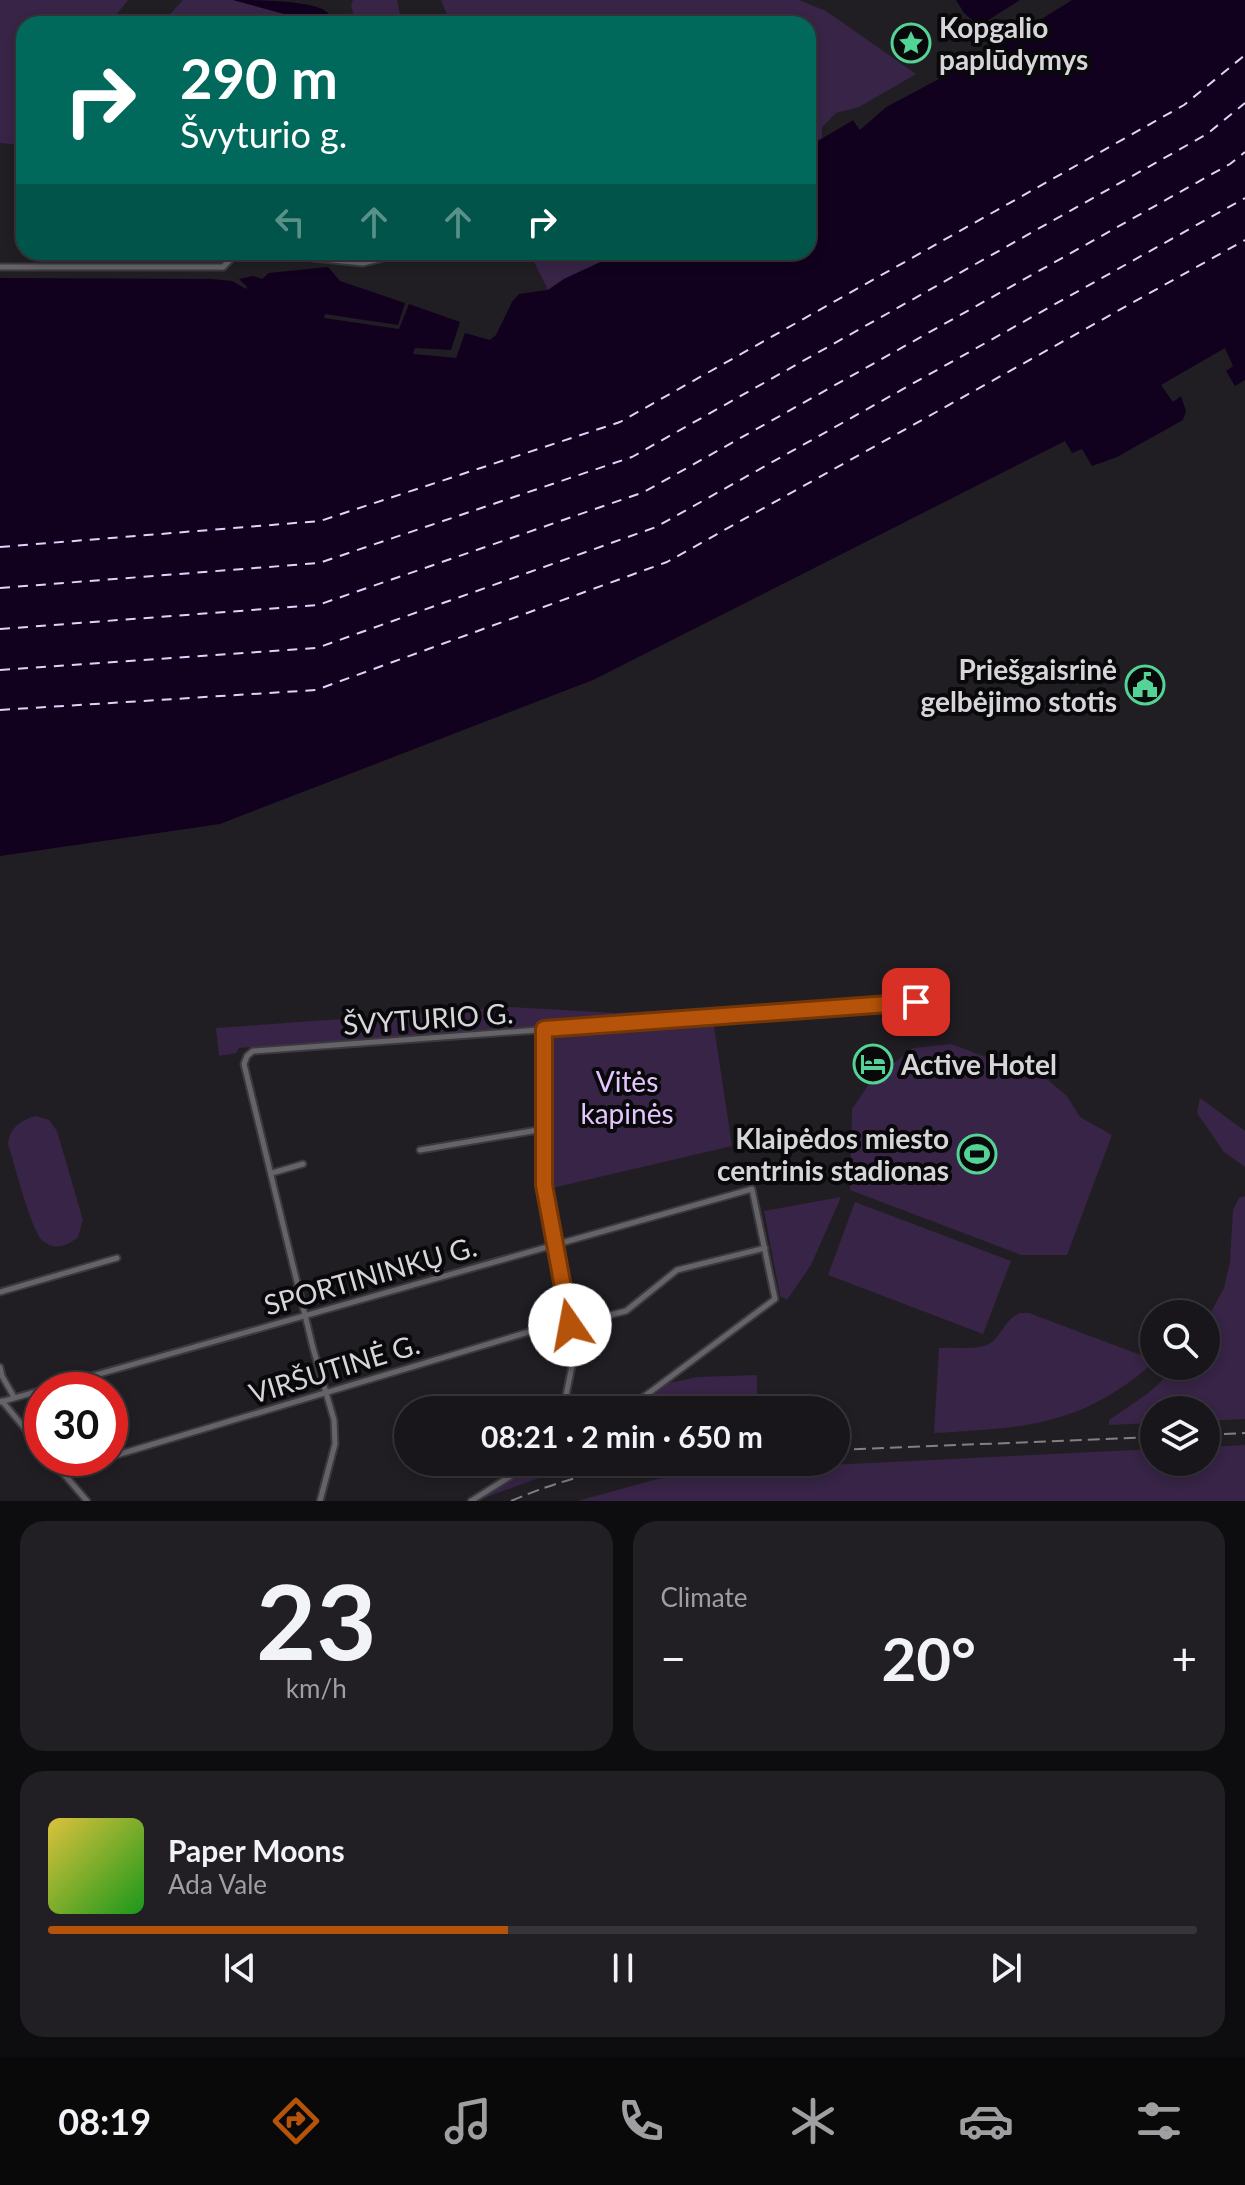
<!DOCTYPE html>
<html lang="en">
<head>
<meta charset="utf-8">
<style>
	:root { --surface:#18161a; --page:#211f23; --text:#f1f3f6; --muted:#9f9fa2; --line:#363539; --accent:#b45309 }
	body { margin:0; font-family:Lato,sans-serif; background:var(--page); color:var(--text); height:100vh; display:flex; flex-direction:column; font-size:30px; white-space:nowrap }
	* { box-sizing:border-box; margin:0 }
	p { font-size:26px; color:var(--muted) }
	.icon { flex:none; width:44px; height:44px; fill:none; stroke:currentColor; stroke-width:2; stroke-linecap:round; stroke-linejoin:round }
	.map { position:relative; height:1501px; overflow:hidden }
	.drawer { display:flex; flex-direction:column; gap:20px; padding:20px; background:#0d0c0e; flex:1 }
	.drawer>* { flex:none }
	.banner { position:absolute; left:16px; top:16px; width:800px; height:244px; border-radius:24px; box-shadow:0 4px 12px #0003,0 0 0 2px var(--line); background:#00695c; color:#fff; overflow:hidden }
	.tools { position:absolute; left:1140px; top:1300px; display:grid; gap:16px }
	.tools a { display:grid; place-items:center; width:80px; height:80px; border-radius:50%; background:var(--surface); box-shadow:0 4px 12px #0003,0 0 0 2px var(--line); font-size:40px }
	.speed { position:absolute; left:24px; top:1372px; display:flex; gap:16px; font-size:40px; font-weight:700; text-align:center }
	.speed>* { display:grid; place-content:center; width:104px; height:104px; border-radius:50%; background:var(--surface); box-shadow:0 4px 12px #0003,0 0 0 2px var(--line); line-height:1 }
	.speed .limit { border:12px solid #d22; background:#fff; color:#111 }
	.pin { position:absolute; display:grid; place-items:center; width:68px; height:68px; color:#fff; margin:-34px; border-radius:16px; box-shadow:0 4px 12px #0006 }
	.me { position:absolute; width:88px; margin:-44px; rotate:348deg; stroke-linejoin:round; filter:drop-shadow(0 0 6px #0008) }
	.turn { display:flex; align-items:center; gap:28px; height:168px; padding:0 32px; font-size:36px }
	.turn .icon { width:104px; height:104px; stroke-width:2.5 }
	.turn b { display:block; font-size:56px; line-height:68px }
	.lanes { display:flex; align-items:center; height:76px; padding:0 32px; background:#0003; justify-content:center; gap:40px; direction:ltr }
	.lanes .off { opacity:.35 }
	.big { font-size:60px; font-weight:700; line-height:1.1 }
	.drawer .widget { flex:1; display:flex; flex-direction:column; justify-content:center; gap:12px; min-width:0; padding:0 28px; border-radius:24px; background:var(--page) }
	.drawer .dial { align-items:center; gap:0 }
	.dial b { font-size:104px; line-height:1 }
	.song { display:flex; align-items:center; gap:24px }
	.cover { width:96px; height:96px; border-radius:12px; background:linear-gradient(135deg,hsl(50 70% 55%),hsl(120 70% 35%)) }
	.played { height:8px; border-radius:4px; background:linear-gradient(90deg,var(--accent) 40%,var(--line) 40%) }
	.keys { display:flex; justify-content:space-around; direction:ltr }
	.heat { display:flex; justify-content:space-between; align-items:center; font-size:44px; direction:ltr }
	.drawer .tiles { flex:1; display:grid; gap:20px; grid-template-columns:1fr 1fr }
	.widget:last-child { grid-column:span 2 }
	.trip { position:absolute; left:394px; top:1396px; width:456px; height:80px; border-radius:40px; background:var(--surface); box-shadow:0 4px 12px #0003,0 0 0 2px var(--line); font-weight:700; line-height:80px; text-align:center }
	.tab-bar { display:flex; height:128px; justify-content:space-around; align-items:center; background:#0a090a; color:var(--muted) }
	.tab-bar .icon { width:56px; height:56px }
	.tab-bar .active { color:var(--accent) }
	.tab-bar b { font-size:36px; color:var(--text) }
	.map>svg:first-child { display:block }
	.green { fill:#372446 }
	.water { fill:#11001e }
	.pier { fill:#201e23 }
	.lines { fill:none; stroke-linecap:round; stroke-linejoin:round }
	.ferry { stroke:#e6cffa; stroke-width:2; stroke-dasharray:10 8; stroke-linecap:butt }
	.street-casing { stroke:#3b393d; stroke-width:9 }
	.street { stroke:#656268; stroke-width:5 }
	.rail { stroke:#828085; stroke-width:2; stroke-dasharray:12 6; stroke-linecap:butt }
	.route-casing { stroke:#753606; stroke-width:20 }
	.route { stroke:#b45309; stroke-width:14 }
	.labels { text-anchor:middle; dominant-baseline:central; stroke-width:8; stroke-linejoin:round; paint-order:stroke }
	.poi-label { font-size:28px; font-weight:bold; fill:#d7d5d9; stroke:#09080a; text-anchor:start }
	.street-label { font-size:28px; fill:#d7d5d9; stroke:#09080a }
	.park-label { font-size:28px; fill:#e4c5fd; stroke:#09080a }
</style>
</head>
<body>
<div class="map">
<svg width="1245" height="1501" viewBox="0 0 1245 1501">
	<rect width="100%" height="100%" fill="#201e23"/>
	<g class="green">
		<path d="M 0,0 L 128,0 L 109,24 L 24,24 L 24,145 L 0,143 Z"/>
		<path d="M 183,0 L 233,0 L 310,21 L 316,13 L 321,17 L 317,24 L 161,24 Z"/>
		<path d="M 353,0 L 397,0 L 402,24 L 356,24 L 351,5 Z"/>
		<path d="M 441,0 L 799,0 L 826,11 L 916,74 L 859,107 L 836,113 L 822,127 L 822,138 L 808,147 L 808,24 L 451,24 Z"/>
		<path d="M 529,252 L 622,252 L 564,279 L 548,290 Z"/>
		<path d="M 788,1003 L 788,1007 L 239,1048 L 236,1053 L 219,1056 L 216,1028 L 510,1007 L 616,1013 Z"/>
		<path d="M 713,1020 L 732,1146 L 548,1189 L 553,1031 Z"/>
		<path d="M 951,1044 L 1048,1080 L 1067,1096 L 1080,1117 L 1112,1135 L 1067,1255 L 1021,1255 L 850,1190 L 852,1109 L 871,1081 L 913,1048 Z"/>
		<path d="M 1200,1098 L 1245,1131 L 1245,1167 L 1224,1152 L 1197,1113 Z"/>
		<path d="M 36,1116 L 49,1120 L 57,1131 L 83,1220 L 78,1237 C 67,1246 55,1251 43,1241 C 31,1231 14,1162 8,1144 C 10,1127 21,1120 36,1116 Z"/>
		<path d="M 1245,1196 L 1245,1419 L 1206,1421 L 1206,1410 L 1154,1410 L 1154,1423 L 1109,1425 L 1109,1420 L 1147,1394 L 1178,1366 L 1206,1366 L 1206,1321 L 1224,1288 L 1230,1262 L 1233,1210 L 1239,1198 Z"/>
		<path d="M 841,1197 L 811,1265 L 787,1300 L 780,1296 L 764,1211 Z"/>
		<path d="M 855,1202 L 1011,1261 L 983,1334 L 828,1275 Z"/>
		<path d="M 1020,1313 L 1029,1313 L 1154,1360 L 1154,1362 C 1082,1426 1025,1428 934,1433 L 939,1348 C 954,1347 980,1351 992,1342 C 1004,1332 1006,1318 1020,1313 Z"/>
		<path d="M 757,1375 L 757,1410 L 631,1410 L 669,1383 L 698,1377 Z"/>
		<path d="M 1245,1445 L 1245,1501 L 577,1501 L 683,1472 L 1154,1449 L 1154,1462 L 1206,1462 L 1206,1447 Z"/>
		<path d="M 539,1462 L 596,1462 L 547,1475 L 476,1501 Z"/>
	</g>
	<g class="water">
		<path d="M 233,0 C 254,0 314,0 327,12 C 330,16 331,20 333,24 L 317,24 L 321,17 L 319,14 L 315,14 L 310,21 Z"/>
		<path d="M 956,0 L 1020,0 L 979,26 L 964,13 Z"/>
		<path d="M 1072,0 L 1245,0 L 1245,380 L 1235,386 L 1226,371 L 1233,366 L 1225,348 L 1161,385 L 1173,402 L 1181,396 L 1186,411 L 1183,420 L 1117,457 L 1092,466 L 1082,449 L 1072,453 L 1065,441 L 593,680 L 220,824 L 0,856 L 0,278 L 212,279 L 232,281 L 246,289 L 247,287 L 239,279 L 253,276 L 262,279 L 269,273 L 328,267 L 340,281 L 405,303 L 398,325 L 325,314 L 324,318 L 399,329 L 409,304 L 460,322 L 451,350 L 415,348 L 413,354 L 456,358 L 465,333 L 490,340 L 496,335 L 512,302 L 519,294 L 548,290 L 564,279 L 622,252 L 808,252 L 808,147 L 853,120 L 860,129 L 886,107 L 980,57 Z"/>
	</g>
	<path class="pier" d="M 1064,0 L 1072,0 L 980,57 L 886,107 L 860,130 L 853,120 L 822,138 L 822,134 L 852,116 L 856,117 L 861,124 L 884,104 L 978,53 Z"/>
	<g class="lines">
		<g class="ferry">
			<path d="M 0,547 L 320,521 L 620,422 L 1184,105 L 1245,55"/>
			<path d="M 0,588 L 319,563 L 632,457 L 1207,134 L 1245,103"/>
			<path d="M 0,629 L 318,605 L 644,492 L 1230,164 L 1245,152"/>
			<path d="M 0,670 L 317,648 L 656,527 L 1245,198"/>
			<path d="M 0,710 L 316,690 L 667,562 L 1245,240"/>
		</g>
		<g class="street-casing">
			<g id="street">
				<path d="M 284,252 L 294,256 L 363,263 L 408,252"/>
				<path d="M 0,267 L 223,267 L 238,252"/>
				<path d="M 544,1029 L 544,1185 L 574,1356 L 563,1410"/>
				<path d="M 420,1150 L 544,1129"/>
				<path d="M 272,1173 L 303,1164"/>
				<path d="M 0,1292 L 117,1258"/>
				<path d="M 570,1325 L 626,1311 L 677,1270 L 765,1248"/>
				<path d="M 0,1367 L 2,1376 L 14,1397"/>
				<path d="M 2,1401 L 42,1449"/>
				<path d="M 0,1402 L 752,1189 L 775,1299 L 626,1410"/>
				<path d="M 110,1457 L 569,1320"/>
				<path d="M 50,1458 L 87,1501"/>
				<path d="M 61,1472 L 108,1458"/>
				<path d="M 320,1501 L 335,1444 L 334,1420 L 313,1348 L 244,1064 L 247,1056 L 253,1051 L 916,1002 L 941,1004"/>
				<path d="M 471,1501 L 533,1462"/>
			</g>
		</g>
		<use href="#street" class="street"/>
		<g class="rail">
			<path d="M 1206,1435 L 1245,1433"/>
			<path d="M 836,1450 L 1154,1437"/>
			<path d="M 511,1501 C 557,1481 603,1469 652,1462"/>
		</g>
	</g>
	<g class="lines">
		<g class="route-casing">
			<path id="route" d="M 570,1325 L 544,1185 L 544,1029 L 916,1002"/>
		</g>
		<use href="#route" class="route"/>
	</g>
	<defs>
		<g id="sight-ring" transform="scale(2)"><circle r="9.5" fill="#09080a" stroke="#54d396" stroke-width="1.5"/><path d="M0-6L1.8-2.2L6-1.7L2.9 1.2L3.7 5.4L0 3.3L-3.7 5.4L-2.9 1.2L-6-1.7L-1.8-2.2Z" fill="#54d396"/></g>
		<g id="civic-ring" transform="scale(2)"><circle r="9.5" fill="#09080a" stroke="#54d396" stroke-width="1.5"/><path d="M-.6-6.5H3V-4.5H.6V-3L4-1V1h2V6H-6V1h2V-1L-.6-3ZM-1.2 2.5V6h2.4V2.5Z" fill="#54d396"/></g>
		<g id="hotel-ring" transform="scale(2)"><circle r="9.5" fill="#09080a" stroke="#54d396" stroke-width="1.5"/><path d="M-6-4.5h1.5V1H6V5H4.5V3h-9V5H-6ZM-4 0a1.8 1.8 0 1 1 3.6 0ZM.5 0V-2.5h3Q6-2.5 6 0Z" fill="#54d396"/></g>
		<g id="stadium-ring" transform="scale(2)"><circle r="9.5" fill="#09080a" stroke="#54d396" stroke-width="1.5"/><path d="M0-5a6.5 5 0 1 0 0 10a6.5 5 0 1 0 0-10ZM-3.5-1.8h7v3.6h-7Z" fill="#54d396"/></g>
	</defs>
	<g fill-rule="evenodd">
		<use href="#sight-ring" x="911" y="43"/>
		<use href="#civic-ring" x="1145" y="685"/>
		<use href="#hotel-ring" x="873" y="1064"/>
		<use href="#stadium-ring" x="977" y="1154"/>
	</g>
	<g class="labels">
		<g class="poi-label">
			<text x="939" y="27">Kopgalio<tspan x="939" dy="32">paplūdymys</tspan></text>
			<text x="1117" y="669" text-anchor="end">Priešgaisrinė<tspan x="1117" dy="32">gelbėjimo stotis</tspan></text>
			<text x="901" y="1064">Active Hotel</text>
			<text x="949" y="1138" text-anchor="end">Klaipėdos miesto<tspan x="949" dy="32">centrinis stadionas</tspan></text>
		</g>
		<g class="street-label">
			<text transform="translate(428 1018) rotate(-4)">ŠVYTURIO G.</text>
			<text transform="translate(370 1275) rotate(-16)">SPORTININKŲ G.</text>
			<text transform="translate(334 1368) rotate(-17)">VIRŠUTINĖ G.</text>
		</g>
		<g class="park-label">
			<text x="627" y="1081">Vitės<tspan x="627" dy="32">kapinės</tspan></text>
		</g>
	</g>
</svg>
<div class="tools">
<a><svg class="icon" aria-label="search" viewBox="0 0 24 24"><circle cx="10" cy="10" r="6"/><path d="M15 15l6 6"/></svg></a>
<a><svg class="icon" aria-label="layers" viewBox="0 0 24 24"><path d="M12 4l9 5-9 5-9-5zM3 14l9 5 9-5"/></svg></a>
</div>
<div class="speed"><div class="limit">30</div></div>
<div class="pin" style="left:916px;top:1002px;background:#d93025"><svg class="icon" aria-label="arrive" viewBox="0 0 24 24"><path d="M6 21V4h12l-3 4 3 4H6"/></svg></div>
<svg class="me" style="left:570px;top:1325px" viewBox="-20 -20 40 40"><circle r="19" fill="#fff"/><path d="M0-13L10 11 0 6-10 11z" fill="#b45309"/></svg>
<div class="trip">08:21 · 2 min · 650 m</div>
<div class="banner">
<div class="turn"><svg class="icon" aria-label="right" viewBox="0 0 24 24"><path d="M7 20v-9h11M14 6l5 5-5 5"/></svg><div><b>290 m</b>Švyturio g.</div></div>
<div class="lanes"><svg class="icon off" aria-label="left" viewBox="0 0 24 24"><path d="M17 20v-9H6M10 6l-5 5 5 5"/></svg><svg class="icon off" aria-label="ahead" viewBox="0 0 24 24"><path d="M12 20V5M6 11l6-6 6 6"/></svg><svg class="icon off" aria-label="ahead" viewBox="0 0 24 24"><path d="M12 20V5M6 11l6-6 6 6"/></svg><svg class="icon" aria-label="right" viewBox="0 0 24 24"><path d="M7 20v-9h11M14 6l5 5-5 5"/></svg></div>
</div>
</div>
<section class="drawer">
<div class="tiles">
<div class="widget dial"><b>23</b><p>km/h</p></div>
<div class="widget"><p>Climate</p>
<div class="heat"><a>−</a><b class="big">20°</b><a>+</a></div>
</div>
<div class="widget">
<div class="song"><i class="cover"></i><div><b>Paper Moons</b><p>Ada Vale</p></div></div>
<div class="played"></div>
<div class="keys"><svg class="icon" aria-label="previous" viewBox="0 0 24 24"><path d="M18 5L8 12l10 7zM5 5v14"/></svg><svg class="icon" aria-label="pause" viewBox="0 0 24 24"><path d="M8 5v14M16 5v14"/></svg><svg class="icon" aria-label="next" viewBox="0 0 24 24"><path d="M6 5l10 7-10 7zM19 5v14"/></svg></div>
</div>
</div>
</section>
<nav class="tab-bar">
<b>08:19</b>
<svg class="icon active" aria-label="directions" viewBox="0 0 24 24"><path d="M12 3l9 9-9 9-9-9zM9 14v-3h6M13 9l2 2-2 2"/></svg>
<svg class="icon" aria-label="music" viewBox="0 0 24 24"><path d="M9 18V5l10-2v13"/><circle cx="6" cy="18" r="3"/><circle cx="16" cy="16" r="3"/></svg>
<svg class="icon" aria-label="phone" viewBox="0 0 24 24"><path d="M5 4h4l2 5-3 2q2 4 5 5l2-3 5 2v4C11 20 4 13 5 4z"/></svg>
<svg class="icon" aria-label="climate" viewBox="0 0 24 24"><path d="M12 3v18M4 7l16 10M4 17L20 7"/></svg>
<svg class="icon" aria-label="car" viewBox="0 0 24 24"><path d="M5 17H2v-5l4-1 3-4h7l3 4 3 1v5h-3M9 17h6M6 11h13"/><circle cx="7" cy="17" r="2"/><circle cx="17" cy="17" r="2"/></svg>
<svg class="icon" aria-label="filters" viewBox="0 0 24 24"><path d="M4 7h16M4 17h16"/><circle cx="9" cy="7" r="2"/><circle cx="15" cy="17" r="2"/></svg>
</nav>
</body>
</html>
